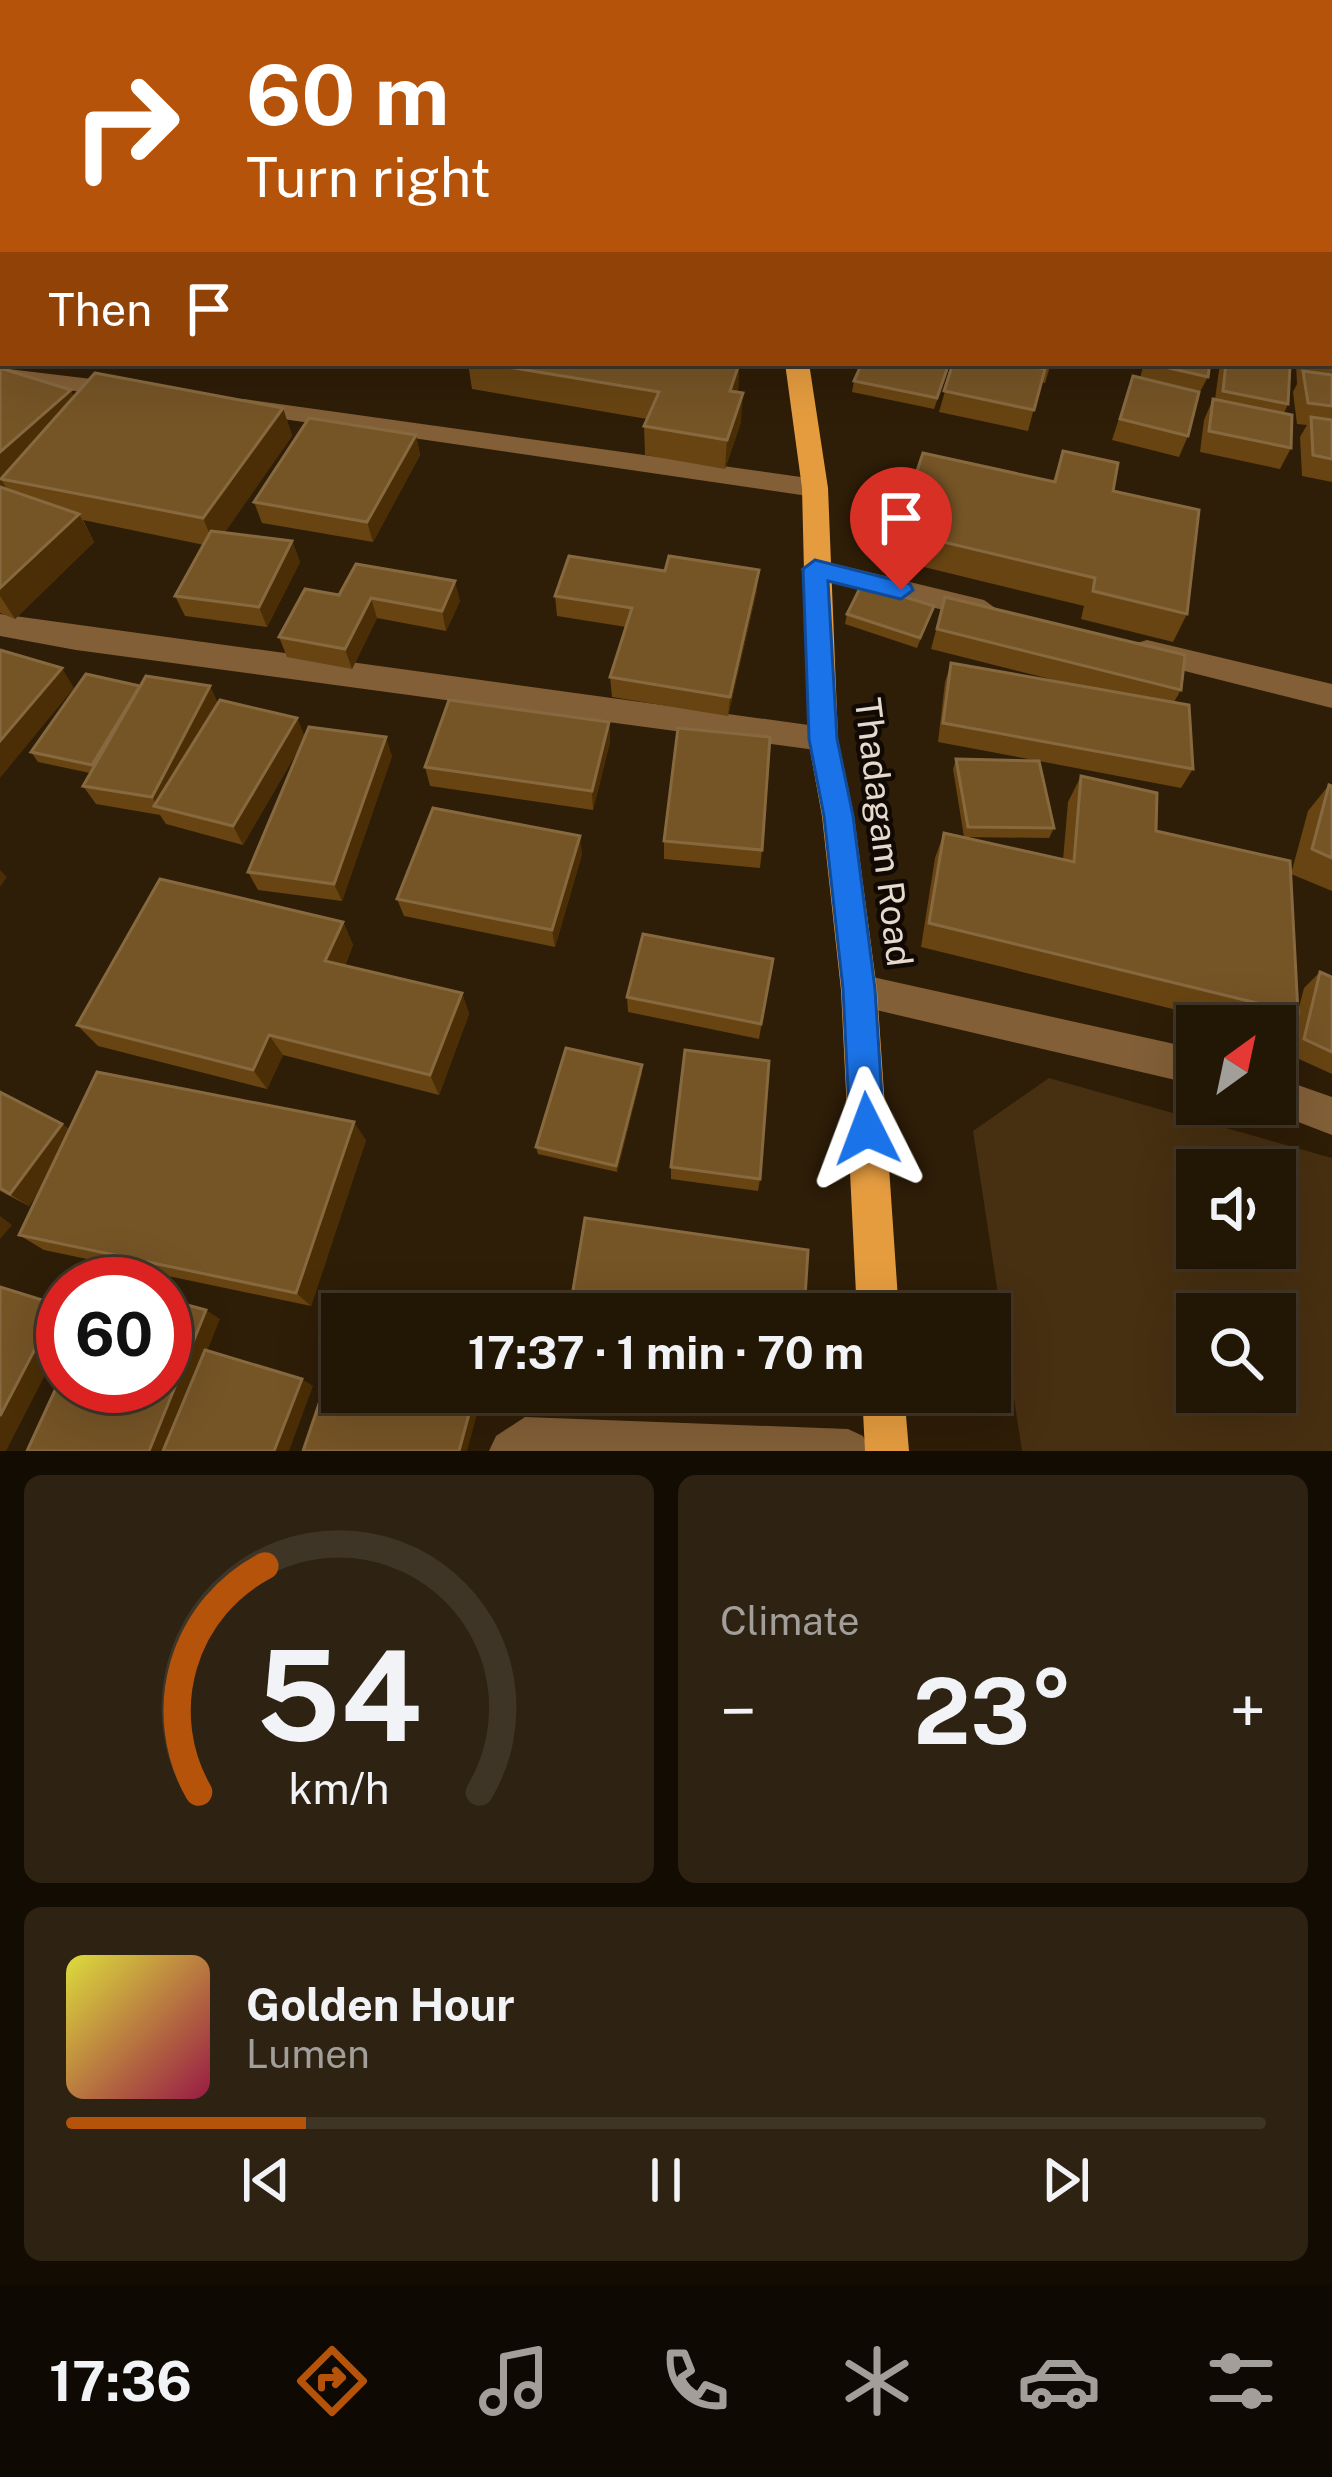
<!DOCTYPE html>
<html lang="en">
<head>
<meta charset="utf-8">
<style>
	:root { --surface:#221605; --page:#2e2313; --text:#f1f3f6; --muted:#a29f9a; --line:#3f3527; --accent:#b45309 }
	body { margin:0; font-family:"Public Sans",sans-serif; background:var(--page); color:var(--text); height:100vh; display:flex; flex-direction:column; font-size:45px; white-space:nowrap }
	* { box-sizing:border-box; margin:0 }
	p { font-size:39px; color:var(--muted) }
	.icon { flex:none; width:66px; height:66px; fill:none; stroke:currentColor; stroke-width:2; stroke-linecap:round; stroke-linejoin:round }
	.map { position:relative; height:1451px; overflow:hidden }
	.details { display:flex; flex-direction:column; gap:24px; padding:24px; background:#130c03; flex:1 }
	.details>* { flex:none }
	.guide { position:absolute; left:0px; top:0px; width:1332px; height:366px; box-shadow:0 12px 48px #0002,0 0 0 3px var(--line); background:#b45309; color:#fff; overflow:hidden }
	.needle { width:78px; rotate:33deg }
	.fabs { position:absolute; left:1176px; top:1005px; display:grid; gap:24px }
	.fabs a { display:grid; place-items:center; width:120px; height:120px; border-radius:0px; background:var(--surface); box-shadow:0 12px 48px #0002,0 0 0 3px var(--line); font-size:60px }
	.speed { position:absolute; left:36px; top:1257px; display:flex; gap:24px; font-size:60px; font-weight:700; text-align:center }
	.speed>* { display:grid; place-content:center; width:156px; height:156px; border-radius:50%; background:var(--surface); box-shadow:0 12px 48px #0002,0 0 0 3px var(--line); line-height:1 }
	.speed .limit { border:18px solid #d22; background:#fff; color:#111 }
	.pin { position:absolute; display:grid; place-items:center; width:102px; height:102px; color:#fff; margin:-123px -51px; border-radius:50% 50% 50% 0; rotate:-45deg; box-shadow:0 0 12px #0007 }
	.pin .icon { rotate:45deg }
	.me { position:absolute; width:132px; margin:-66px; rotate:357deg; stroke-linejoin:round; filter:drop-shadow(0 0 9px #0008) }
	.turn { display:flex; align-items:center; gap:42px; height:252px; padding:0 48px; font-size:54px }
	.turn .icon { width:156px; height:156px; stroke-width:2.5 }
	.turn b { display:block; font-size:84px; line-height:102px }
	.then { display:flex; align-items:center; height:114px; padding:0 48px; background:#0003; gap:24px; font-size:45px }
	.big { font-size:90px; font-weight:700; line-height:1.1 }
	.details .card { flex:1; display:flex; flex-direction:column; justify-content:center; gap:18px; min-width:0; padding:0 42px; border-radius:18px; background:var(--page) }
	.details .dial { align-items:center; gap:0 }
	.dial svg { height:312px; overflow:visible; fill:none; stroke:var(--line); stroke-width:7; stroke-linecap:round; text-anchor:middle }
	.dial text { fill:var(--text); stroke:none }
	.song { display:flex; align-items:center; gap:36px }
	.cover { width:144px; height:144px; border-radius:18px; background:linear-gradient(135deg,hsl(60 70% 55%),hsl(340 70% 35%)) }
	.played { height:12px; border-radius:6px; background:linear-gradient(90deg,var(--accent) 20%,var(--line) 20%) }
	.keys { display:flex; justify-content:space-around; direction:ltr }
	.heat { display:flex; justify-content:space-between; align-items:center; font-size:66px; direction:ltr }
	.details .tiles { flex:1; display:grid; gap:24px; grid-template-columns:1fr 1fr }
	.card:last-child { grid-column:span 2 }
	.trip { position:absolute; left:321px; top:1293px; width:690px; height:120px; border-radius:0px; background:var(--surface); box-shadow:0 12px 48px #0002,0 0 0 3px var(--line); font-weight:700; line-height:120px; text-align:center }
	.menu { display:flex; height:192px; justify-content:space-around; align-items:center; background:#0e0902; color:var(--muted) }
	.menu .icon { width:84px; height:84px }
	.menu .current { color:var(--accent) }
	.menu b { font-size:54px; color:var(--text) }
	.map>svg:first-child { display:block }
	.green { fill:#472f11; fill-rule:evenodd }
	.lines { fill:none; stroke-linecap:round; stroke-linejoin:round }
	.minor { fill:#825f37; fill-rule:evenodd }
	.major { fill:#e59c3f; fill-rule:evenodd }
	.wall { fill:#684412 }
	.shaded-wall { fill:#4b2e05 }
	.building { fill:#755426; stroke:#876940; stroke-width:3 }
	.route { fill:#1a73e8; stroke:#114b97; stroke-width:3 }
	.labels { text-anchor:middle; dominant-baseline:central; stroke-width:9; stroke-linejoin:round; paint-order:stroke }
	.street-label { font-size:36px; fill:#e6d9cd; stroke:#110903 }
</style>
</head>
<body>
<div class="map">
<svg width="1332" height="1451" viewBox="0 0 1332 1451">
	<rect width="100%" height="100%" fill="#2e1d07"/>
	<path class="green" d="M 1049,1078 L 1332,1158 L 1332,1451 L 1022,1451 L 973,1131 ZM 1197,1170 L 1275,1170 L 1275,1248 L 1197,1248 ZM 1197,1314 L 1275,1314 L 1275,1392 L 1197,1392 Z"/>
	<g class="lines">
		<g class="minor">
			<rect x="0" y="88" width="3" height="11"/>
			<path d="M 0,368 L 125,383 L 137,390 L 125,397 L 0,382 Z"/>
			<path d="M 244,399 L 815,479 L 828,488 L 815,497 L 236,412 L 232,407 Z"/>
			<path d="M 815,559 L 984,600 L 998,610 L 984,620 L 805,576 L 801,569 Z"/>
			<path d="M 0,614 L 823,727 L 834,730 L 838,739 L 834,748 L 823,751 L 76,650 L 0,636 Z"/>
			<path d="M 1147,640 L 1332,684 L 1332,708 L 1137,659 L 1133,651 L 1137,643 Z"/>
			<path d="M 859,974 L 1197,1049 L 1197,1085 L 859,1006 L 847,1002 L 841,990 L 847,978 Z"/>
			<path d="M 1275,1077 L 1332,1097 L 1332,1135 L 1262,1108 L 1260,1104 L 1275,1104 Z"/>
			<path d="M 525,1417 L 848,1429 L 863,1436 L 870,1451 L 489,1451 L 496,1436 Z"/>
		</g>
		<g class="major">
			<path d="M 734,0 L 750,0 L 751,3 L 735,3 Z"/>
			<path d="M 785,363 L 809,363 L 828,488 L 838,739 L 854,816 L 877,990 L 899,1314 L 857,1314 L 841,990 L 822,816 L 808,739 L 802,488 Z"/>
			<path d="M 862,1392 L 904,1392 L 909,1451 L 865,1451 Z"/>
		</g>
	</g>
	<g class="wall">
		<path d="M 92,0 L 157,0 L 152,3 L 93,3 Z"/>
		<path d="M 487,0 L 706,0 L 725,3 L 487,3 Z"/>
		<path d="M 1064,0 L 1130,0 L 1129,3 L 1062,3 Z"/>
		<path d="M 1212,0 L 1292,0 L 1291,3 L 1211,3 Z"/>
		<path d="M 3,53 L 3,87 L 0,87 L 0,55 Z"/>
		<path d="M 0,98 L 3,99 L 3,230 L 0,229 Z"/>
		<path d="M 1332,345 L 1332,482 L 1302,476 L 1300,437 L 1307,425 L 1297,424 L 1293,392 L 1297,384 L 1296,363 L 1329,363 Z"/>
		<path d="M 468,363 L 739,364 L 738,392 L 741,422 L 725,469 L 645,455 L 644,426 L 647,419 L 472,389 Z"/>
		<path d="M 953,363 L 1051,363 L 1045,383 L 1041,382 L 1028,431 L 939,412 Z"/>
		<path d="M 1144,363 L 1210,363 L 1208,377 L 1197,397 L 1188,436 L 1179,457 L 1112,440 L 1133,376 L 1140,378 Z"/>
		<path d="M 1220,363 L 1283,363 L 1288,404 L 1284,413 L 1291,448 L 1280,469 L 1200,452 L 1204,420 L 1213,399 L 1215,399 Z"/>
		<path d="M 0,368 L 74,396 L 283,408 L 292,436 L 224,533 L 292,541 L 300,562 L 267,627 L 185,616 L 175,596 L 204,545 L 83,520 L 94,542 L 15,619 L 0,613 Z"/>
		<path d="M 948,371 L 934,409 L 852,392 L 854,381 Z"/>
		<path d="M 416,435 L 420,455 L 373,542 L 262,523 L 254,502 Z"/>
		<path d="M 1063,451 L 1187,614 L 1173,642 L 1081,619 L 1084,606 L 891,559 L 897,531 L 1053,481 Z"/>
		<path d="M 757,590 L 728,716 L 612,697 L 610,677 L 626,627 L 557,616 L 555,596 Z"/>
		<path d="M 339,595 L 460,601 L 446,631 L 377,618 L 352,669 L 287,657 L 279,637 Z"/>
		<path d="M 945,597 L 1181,690 L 1174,702 L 1193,769 L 1181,788 L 1039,761 L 1054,828 L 1049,838 L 964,837 L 953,769 L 956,759 L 1039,761 L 938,742 L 945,682 L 951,663 L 1066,683 L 931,649 Z"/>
		<path d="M 934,606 L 917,648 L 845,624 L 847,614 Z"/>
		<path d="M 140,686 L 210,686 L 218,704 L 297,718 L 305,738 L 392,756 L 342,901 L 258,890 L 248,872 L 305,738 L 243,845 L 166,824 L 160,815 L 96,804 L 83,786 L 90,773 L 38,762 L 31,752 Z"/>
		<path d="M 609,722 L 610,742 L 593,810 L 430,786 L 425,767 Z"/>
		<path d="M 1081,776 L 1156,831 L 1298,1011 L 1304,988 L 1320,972 L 1332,977 L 1332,1074 L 1288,1054 L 1298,1014 L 1276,1034 L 1275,1026 L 1242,1026 L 921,947 L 935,858 L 944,833 L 1063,860 L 1068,802 Z"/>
		<path d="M 1329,785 L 1332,786 L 1332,891 L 1291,874 L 1308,811 Z"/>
		<path d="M 664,841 L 762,850 L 760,868 L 664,859 Z"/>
		<path d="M 582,854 L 555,947 L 404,916 L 397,899 Z"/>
		<path d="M 343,922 L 353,945 L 345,965 L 462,993 L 469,1014 L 439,1095 L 283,1055 L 267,1089 L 98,1046 L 77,1025 Z"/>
		<path d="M 773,959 L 759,1039 L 628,1012 L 627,997 Z"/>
		<path d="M 642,1065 L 642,1073 L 617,1172 L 538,1154 L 536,1147 Z"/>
		<path d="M 0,1092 L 62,1124 L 70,1130 L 366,1140 L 311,1306 L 44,1250 L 19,1235 L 41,1188 L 29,1206 L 0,1191 Z"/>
		<path d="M 671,1167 L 760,1179 L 758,1191 L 671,1179 Z"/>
		<path d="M 696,1392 L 800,1392 L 799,1401 L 795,1407 Z"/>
	</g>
	<g class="shaded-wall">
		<path d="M 128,0 L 157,0 L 152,3 L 129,3 Z"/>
		<path d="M 739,364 L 738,392 L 730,391 Z"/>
		<path d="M 71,390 L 85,419 L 1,479 L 7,489 L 0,495 L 0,452 Z"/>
		<path d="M 743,393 L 741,422 L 725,469 L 727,440 Z"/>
		<path d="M 283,408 L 292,436 L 215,547 L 203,518 Z"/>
		<path d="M 416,435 L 420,455 L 373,542 L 367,522 Z"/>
		<path d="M 79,514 L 94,542 L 15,619 L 0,596 L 0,588 Z"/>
		<path d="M 292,541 L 300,562 L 267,627 L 259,607 Z"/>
		<path d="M 759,570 L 757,590 L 728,716 L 730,697 Z"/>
		<path d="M 455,581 L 460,601 L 446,631 L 442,611 Z"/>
		<path d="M 371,598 L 377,618 L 352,669 L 345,649 Z"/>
		<path d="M 62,668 L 74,688 L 0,778 L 0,741 Z"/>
		<path d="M 210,686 L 219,706 L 158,807 L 152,797 Z"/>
		<path d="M 297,718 L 305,738 L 243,845 L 233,826 Z"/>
		<path d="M 609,722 L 610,742 L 593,810 L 592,791 Z"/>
		<path d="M 386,737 L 392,756 L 342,901 L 334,884 Z"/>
		<path d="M 580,836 L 582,854 L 555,947 L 552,930 Z"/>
		<path d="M 0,870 L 7,877 L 0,887 Z"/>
		<path d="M 343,922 L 353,945 L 337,983 L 325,961 Z"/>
		<path d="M 462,993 L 469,1014 L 439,1095 L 430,1075 Z"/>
		<path d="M 269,1035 L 283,1055 L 267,1089 L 253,1070 Z"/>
		<path d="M 642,1065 L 642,1073 L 617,1172 L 616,1166 Z"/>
		<path d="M 354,1122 L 366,1140 L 311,1306 L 296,1293 Z"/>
		<path d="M 62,1124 L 78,1137 L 29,1206 L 10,1194 Z"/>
		<path d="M 0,1216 L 12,1225 L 0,1239 Z"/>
		<path d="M 58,1305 L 63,1307 L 63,1340 L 6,1451 L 0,1451 L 0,1416 Z"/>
		<path d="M 206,1310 L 220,1319 L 167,1451 L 149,1451 Z"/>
		<path d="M 302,1379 L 313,1386 L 289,1451 L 274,1451 Z"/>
		<path d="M 475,1392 L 483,1392 L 467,1451 L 459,1451 Z"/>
	</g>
	<g class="building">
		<path d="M 305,0 L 334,0 L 330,3 L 301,3 Z"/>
		<path d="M 334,0 L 372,0 L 387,3 L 330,3 Z"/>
		<path d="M 377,0 L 459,0 L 455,3 L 389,3 Z"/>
		<path d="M 548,0 L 706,0 L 725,3 L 559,3 Z"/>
		<path d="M 802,0 L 892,0 L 891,3 L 801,3 Z"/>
		<path d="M 1024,0 L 1037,0 L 1056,3 L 1023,3 Z"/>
		<path d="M 1064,0 L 1105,0 L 1110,1 L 1108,3 L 1062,3 Z"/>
		<path d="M 1149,0 L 1177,0 L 1201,3 L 1148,3 Z"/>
		<path d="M 1298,0 L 1332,0 L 1332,22 L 1329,22 L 1329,3 L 1297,3 Z"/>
		<path d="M 3,53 L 3,69 L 0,69 L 0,55 Z"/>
		<path d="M 0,98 L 3,99 L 3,129 L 0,131 Z"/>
		<path d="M 1329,112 L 1332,112 L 1329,134 Z"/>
		<path d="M 3,136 L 3,163 L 0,164 L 0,138 Z"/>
		<path d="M 0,176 L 3,177 L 3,212 L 0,211 Z"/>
		<path d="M 1329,345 L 1332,345 L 1332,368 L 1306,363 L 1329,363 Z"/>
		<path d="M 484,363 L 736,363 L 739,364 L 730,391 L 743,393 L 727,440 L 644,426 L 659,392 Z"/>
		<path d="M 862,363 L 949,363 L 937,398 L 854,381 Z"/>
		<path d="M 953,363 L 1015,363 L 1045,369 L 1034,410 L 944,391 Z"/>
		<path d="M 1147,363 L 1210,363 L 1208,377 Z"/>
		<path d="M 1226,363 L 1273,363 L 1290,366 L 1288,404 L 1223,391 Z"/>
		<path d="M 0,368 L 71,390 L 0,452 Z"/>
		<path d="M 1303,371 L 1332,375 L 1332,406 L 1308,403 Z"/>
		<path d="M 95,373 L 283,408 L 203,518 L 1,479 Z"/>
		<path d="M 1133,376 L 1199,392 L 1188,436 L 1120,419 Z"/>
		<path d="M 1213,399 L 1292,415 L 1291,448 L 1209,431 Z"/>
		<path d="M 1311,417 L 1332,420 L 1332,459 L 1313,455 Z"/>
		<path d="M 309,418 L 416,435 L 367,522 L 254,502 Z"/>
		<path d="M 1063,451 L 1118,463 L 1113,491 L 1199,510 L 1187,614 L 1093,591 L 1095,578 L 897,531 L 923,453 L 1055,482 Z"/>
		<path d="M 0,487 L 79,514 L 0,588 Z"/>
		<path d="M 211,531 L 292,541 L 259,607 L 175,596 Z"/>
		<path d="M 569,556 L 665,571 L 669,556 L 759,570 L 730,697 L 610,677 L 632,608 L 555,596 Z"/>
		<path d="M 356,564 L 455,581 L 442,611 L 371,598 L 345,649 L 279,637 L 305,589 L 339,595 Z"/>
		<path d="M 862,584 L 934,606 L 920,638 L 847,614 Z"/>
		<path d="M 945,597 L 1185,655 L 1181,690 L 937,629 Z"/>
		<path d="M 0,650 L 62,668 L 0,741 Z"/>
		<path d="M 951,663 L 1189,705 L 1193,769 L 943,723 Z"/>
		<path d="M 86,674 L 140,686 L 92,765 L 31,752 Z"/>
		<path d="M 146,676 L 210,686 L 152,797 L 83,786 Z"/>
		<path d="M 220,700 L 297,718 L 233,826 L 154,806 Z"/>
		<path d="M 449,700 L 609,722 L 592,791 L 425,767 Z"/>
		<path d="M 309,727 L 386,737 L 334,884 L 248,872 Z"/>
		<path d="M 678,728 L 770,737 L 762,850 L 664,841 Z"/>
		<path d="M 956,759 L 1039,761 L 1054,828 L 968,827 Z"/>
		<path d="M 1081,776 L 1157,793 L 1156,831 L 1290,861 L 1298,1013 L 929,923 L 944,833 L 1074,862 Z"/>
		<path d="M 1329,785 L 1332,786 L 1332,858 L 1312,849 Z"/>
		<path d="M 433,808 L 580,836 L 552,930 L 397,899 Z"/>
		<path d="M 160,879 L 343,922 L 325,961 L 462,993 L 430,1075 L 269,1035 L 253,1070 L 77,1025 Z"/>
		<path d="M 643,934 L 773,959 L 761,1024 L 627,997 Z"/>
		<path d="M 1320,972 L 1332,977 L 1332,1052 L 1304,1039 Z"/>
		<path d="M 566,1048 L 642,1065 L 616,1166 L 536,1147 Z"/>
		<path d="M 685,1050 L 769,1061 L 760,1179 L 671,1167 Z"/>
		<path d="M 97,1072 L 354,1122 L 296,1293 L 19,1235 Z"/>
		<path d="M 0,1092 L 62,1124 L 10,1194 L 0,1188 Z"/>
		<path d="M 585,1218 L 808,1250 L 804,1314 L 569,1314 Z"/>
		<path d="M 0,1287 L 58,1305 L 0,1416 Z"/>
		<path d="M 165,1299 L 206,1310 L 149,1451 L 27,1451 L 63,1373 L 63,1386 L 165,1386 Z"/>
		<path d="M 338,1348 L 342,1349 L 342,1392 L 475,1392 L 459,1451 L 303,1451 Z"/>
		<path d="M 205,1350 L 302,1379 L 274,1451 L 163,1451 Z"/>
		<path d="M 743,1392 L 800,1392 L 799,1401 Z"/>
	</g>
	<path class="route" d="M 815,560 L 910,584 L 913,590 L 901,599 L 828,581 L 837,739 L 853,816 L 875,989 L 884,1129 L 879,1141 L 867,1146 L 855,1141 L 850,1129 L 843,989 L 824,816 L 809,739 L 803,569 Z"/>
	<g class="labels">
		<g class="street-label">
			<text transform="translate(884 832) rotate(83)">Thadagam Road</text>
		</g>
	</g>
</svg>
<div class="fabs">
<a><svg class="needle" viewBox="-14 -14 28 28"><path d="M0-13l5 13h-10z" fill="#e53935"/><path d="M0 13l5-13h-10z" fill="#a29f9a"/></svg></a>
<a><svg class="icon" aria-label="sound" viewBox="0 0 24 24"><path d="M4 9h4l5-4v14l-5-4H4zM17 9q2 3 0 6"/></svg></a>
<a><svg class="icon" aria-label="search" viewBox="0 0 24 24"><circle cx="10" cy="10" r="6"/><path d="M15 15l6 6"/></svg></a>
</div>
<div class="speed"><div class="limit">60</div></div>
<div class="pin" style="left:901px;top:590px;background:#d93025"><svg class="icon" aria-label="arrive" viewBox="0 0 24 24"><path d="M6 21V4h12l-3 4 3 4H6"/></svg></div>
<svg class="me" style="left:867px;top:1129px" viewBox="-20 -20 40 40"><path d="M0-17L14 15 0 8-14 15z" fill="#1a73e8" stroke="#fff" stroke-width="4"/></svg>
<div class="trip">17:37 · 1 min · 70 m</div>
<div class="guide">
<div class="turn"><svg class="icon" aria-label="right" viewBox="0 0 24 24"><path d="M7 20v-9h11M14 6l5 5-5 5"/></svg><div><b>60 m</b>Turn right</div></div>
<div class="then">Then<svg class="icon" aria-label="arrive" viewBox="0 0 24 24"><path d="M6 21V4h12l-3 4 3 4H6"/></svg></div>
</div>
</div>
<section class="details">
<div class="tiles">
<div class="card dial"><svg viewBox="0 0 100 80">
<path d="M14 69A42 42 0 1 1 86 69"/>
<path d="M14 69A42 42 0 0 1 31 11" stroke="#b45309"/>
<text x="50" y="56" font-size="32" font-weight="700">54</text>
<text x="50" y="72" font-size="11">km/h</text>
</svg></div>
<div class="card"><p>Climate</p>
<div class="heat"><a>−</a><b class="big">23°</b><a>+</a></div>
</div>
<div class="card">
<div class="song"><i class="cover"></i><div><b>Golden Hour</b><p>Lumen</p></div></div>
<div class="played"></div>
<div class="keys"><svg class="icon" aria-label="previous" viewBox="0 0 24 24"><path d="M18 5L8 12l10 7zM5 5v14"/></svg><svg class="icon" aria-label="pause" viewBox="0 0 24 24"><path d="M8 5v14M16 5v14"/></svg><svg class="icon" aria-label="next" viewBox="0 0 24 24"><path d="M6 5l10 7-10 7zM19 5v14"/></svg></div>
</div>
</div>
</section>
<nav class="menu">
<b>17:36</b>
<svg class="icon current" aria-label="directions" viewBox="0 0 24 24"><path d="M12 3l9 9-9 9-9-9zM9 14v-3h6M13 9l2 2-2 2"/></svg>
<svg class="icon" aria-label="music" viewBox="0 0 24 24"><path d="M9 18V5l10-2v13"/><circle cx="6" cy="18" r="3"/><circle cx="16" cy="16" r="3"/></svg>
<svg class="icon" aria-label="phone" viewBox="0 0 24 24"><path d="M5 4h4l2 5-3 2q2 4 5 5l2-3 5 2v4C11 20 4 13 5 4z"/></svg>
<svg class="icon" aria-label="climate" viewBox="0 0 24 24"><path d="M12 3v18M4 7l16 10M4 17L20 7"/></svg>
<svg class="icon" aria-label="car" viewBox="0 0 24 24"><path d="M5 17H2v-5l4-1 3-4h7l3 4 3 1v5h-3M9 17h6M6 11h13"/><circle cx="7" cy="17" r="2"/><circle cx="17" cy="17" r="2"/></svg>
<svg class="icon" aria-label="filters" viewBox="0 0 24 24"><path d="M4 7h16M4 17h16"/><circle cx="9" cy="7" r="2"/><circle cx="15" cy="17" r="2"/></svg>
</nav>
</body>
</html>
